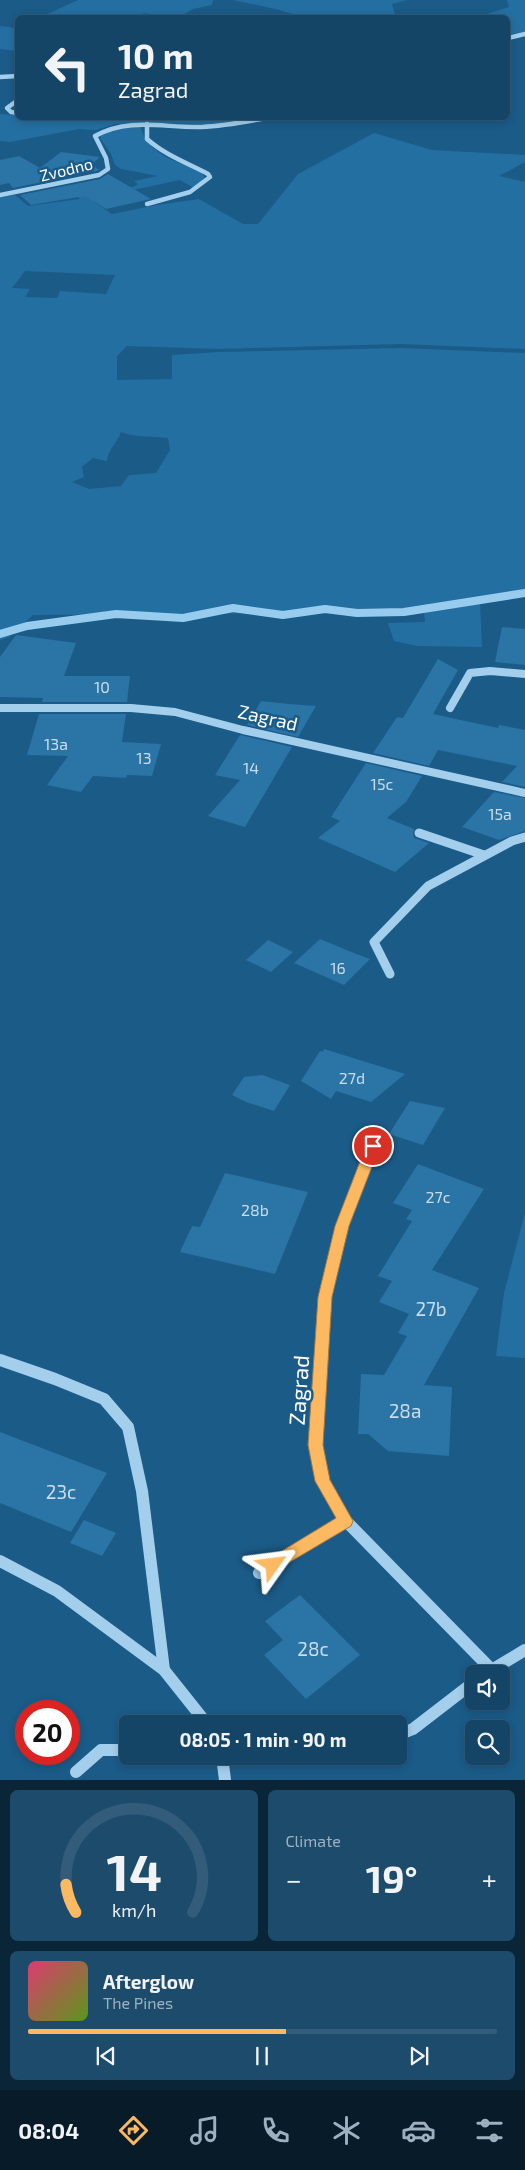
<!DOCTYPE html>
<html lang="en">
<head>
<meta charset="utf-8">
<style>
	:root { --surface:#144466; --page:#1d4b6c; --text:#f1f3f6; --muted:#9db0bf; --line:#335c7a; --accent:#fdb961 }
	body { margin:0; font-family:"Exo 2",sans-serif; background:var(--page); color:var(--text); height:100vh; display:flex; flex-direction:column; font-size:19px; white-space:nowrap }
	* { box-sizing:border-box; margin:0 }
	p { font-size:16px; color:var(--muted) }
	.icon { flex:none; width:28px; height:28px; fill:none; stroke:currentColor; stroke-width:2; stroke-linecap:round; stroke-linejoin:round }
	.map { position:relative; height:1780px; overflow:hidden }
	.drawer { display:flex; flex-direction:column; gap:10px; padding:10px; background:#0b2538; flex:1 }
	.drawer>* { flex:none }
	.banner { position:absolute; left:15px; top:15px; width:495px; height:105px; border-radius:8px; box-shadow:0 2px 8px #0003,0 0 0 1px var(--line); background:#144466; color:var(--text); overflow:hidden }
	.tools { position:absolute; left:465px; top:1665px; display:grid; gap:10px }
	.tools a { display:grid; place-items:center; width:45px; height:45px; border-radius:8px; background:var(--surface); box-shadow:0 2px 8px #0003,0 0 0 1px var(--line); font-size:25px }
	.speed { position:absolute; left:15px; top:1700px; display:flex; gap:10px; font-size:25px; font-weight:700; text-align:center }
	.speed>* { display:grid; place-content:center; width:65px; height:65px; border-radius:50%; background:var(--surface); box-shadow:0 2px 8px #0003,0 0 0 1px var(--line); line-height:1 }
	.speed .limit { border:8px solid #d22; background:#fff; color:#111 }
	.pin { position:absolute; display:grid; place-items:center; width:42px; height:42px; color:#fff; margin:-21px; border:2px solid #fff; border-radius:50%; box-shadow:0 1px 5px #0007 }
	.me { position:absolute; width:55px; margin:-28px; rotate:59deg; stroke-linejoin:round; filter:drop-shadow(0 0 4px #0008) }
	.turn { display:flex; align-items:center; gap:18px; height:105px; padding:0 20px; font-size:22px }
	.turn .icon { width:65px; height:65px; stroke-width:2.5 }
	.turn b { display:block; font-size:35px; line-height:42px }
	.big { font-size:38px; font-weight:700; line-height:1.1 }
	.drawer .card { flex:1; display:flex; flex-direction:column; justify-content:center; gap:8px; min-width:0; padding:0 18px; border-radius:8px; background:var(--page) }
	.drawer .dial { align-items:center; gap:0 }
	.dial svg { height:130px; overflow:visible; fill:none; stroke:var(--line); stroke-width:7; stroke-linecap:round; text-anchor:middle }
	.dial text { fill:var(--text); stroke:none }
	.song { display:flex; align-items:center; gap:15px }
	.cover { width:60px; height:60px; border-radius:8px; background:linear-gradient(135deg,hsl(340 70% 55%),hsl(90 70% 35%)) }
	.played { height:5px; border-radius:2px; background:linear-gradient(90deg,var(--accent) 55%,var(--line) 55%) }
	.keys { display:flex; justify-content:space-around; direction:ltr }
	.heat { display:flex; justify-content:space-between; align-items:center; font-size:28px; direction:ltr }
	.drawer .tiles { flex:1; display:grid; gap:10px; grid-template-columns:1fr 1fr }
	.card:last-child { grid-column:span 2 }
	.trip { position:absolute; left:119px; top:1715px; width:288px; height:50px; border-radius:8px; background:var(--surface); box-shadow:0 2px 8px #0003,0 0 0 1px var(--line); font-weight:700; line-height:50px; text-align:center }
	.dock { display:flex; height:80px; justify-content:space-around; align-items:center; background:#081b29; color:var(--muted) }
	.dock .icon { width:35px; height:35px }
	.dock .active { color:var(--accent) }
	.dock b { font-size:22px; color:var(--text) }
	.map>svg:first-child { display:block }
	.green { fill:#246fa1; fill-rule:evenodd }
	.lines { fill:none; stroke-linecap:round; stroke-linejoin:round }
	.stream { stroke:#97ccee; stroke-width:8 }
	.building { fill:#2a74a6 }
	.minor-far3 { stroke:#a4cfec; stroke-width:4.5 }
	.minor-far2 { stroke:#a4cfec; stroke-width:8 }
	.minor-far1 { stroke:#a4cfec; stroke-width:9 }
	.minor { stroke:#a4cfec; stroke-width:12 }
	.route { fill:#fdb961; stroke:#a4783f }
	.labels { text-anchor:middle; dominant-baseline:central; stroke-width:5; stroke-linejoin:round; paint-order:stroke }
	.far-street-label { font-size:16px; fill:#fff; stroke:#1b5b88 }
	.number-label { font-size:16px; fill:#cadce9 }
	.street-label { font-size:19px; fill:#fff; stroke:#1b5b88 }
	.near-number-label { font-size:19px; fill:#cadce9 }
	.near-street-label { font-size:22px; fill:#fff; stroke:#1b5b88 }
</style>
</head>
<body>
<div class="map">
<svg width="525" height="1780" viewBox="0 0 525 1780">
	<rect width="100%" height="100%" fill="#1b5b88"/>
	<g class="green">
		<path d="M 78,0 L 213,0 L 212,5 L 193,9 L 179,17 L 158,17 L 158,16 L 144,13 L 136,18 L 41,17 Z"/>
		<path d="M 233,0 L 407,0 L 392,4 L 395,15 L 392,17 L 303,17 L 276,9 Z"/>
		<path d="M 507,0 L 525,0 L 525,32 L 508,35 L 508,18 L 474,18 L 509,7 Z"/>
		<path d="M 0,26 L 17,28 L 17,51 L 0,49 Z"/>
		<path d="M 0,114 L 17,115 L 18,118 L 259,118 L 212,124 L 134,123 L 115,124 L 96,130 L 79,129 L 10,142 L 0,141 Z"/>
		<path d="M 140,125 C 148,156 175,160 201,172 L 204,176 L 204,180 L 192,187 L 180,180 L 124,192 L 127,195 L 94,202 L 112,214 L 157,205 L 199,199 L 243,224 L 258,224 L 298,174 L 374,133 L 432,150 L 525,155 L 525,162 L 499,176 L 525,182 L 525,349 L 401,344 L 218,349 L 127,346 L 117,356 L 117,380 L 172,379 L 172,355 L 220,352 L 399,348 L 525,353 L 525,594 L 490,595 L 480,602 L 482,647 L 417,646 L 394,641 L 388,623 L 425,622 L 424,612 L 33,615 L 9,637 L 0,640 L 0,197 L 15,195 L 28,206 L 80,199 L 77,196 L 133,187 L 138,184 L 134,181 L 158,176 L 121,169 L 115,165 L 111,154 L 100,138 C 107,126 127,127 140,125 ZM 25,271 L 115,275 L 106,294 L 60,291 L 57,298 L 25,297 L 30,289 L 12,288 ZM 121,432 C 137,438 151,436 168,438 L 170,450 L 156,473 L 129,475 L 121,486 L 89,489 L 72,482 L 84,477 L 82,467 L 93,458 L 107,461 C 108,450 117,443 121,432 Z"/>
		<path d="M 525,1213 L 525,1358 L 496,1356 L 504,1293 Z"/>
	</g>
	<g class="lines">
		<path class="stream" d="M 0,634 L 27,626 L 116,614 L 183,618 L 233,608 L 283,615 L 325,609 L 357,613 L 404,612 L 525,593"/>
	</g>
	<g class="building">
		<path d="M 61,152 L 100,157 L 91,165 L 100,170 L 13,188 L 9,183 L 0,185 L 0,160 L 19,156 L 40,168 Z"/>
		<path d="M 108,174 L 151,199 L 106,209 L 85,196 L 31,205 L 20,195 L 100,179 Z"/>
		<path d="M 502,627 L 525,629 L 525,665 L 495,662 Z"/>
		<path d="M 16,635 L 76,643 L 64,676 L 130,676 L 127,702 L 42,702 L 43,698 L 0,697 L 0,657 Z"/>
		<path d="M 438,659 L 458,670 L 433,714 L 498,728 L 499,725 L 525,730 L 525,787 L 502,782 L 517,766 L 438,750 L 429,766 L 373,753 L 397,717 L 403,718 Z"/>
		<path d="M 261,701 L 289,704 L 316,706 L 298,737 L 247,725 Z"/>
		<path d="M 39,714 L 126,714 L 122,742 L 161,744 L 152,776 L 127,775 L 126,778 L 93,776 L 81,792 L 47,785 L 68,756 L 27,755 Z"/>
		<path d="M 240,735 L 292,747 L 245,827 L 208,816 L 240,780 L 215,775 Z"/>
		<path d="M 366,763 L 422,776 L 406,802 L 387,818 L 414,829 L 413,834 L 414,838 L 429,843 L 395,872 L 318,838 L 340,821 L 331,817 Z"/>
		<path d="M 494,792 L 525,798 L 525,831 L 499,840 L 462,827 Z"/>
		<path d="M 320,939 L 354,953 L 370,959 L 344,985 L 294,963 Z"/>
		<path d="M 268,940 L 293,952 L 271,972 L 246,960 Z"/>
		<path d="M 324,1049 L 405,1074 L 371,1102 L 336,1091 L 331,1099 L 301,1081 L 320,1051 L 323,1052 Z"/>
		<path d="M 262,1075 L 290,1085 L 274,1111 L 246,1102 L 232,1095 L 244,1077 Z"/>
		<path d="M 410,1101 L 445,1108 L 423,1145 L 389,1134 Z"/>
		<path d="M 418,1164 L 484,1189 L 432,1270 L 479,1288 L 424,1385 L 452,1387 L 449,1456 L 388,1451 L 368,1434 L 358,1434 L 361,1374 L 384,1375 L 407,1336 L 398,1333 L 409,1314 L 379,1302 L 392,1281 L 378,1276 L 412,1221 L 406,1219 L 412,1210 L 393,1203 Z"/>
		<path d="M 225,1173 L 308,1192 L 275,1274 L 180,1252 L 192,1226 L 200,1227 Z"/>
		<path d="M 0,1432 L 107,1473 L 71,1532 L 0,1503 Z"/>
		<path d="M 84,1520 L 116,1533 L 102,1556 L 70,1543 Z"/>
		<path d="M 300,1595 L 360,1655 L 306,1699 L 264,1655 L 283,1640 L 265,1621 Z"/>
	</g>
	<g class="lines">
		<g class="minor-far3">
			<path d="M 508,38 L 525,34"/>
			<path d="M 0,77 L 18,76"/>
			<path d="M 18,100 L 7,108 L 11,112 L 18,113"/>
			<path d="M 147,124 L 147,139 C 165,155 187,163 208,174 L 210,177 L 190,192 L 147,204"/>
			<path d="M 0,195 L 99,175 L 108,169 L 106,158 L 95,136 C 129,117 164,128 201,127 C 223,126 245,122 266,118"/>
		</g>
		<g class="minor-far2">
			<path d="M 0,708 L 131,708 L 175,712 L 243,730 L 525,793"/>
			<path d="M 450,708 L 470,673 L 490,671 L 525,674"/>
		</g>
		<g class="minor-far1">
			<path d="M 419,833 L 484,855"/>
			<path d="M 390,974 L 374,942 L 428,886 L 512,841 L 525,837"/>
			<path d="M 341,1232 L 373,1146"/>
		</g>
		<g class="minor">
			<path d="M 341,1230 L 325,1297 L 315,1445 L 323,1481 L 346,1521 L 491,1669"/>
			<path d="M 0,1360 L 55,1379 L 104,1399 L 128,1427 L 142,1491 L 164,1670"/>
			<path d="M 0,1561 L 57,1591 L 164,1670 L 207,1724"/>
			<path d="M 259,1573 L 346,1521"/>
			<path d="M 485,1674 L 525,1650"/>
			<path d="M 398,1735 L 413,1729 L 474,1682"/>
			<path d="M 222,1756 L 225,1780"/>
			<path d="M 76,1772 L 101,1750 L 128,1750"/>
		</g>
	</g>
	<path class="route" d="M 373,1141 L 378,1142 L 380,1146 L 349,1226 L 332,1297 L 323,1445 L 330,1480 L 353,1521 L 351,1526 L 273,1572 L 267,1570 L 265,1565 L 267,1560 L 336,1518 L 315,1481 L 308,1445 L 318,1297 L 335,1226 L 366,1146 L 368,1142 Z"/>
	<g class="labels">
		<g class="far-street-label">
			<text transform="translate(66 169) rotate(-14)">Zvodno</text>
		</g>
		<g class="number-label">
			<text x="102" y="686">10</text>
			<text x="56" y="743">13a</text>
			<text x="144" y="757">13</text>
			<text x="251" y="767">14</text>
			<text x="382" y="783">15c</text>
			<text x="500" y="813">15a</text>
			<text x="338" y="967">16</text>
			<text x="352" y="1077">27d</text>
			<text x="438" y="1196">27c</text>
			<text x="255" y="1209">28b</text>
		</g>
		<g class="street-label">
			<text transform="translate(268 717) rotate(13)">Zagrad</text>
		</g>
		<g class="near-number-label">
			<text x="431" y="1308">27b</text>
			<text x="405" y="1410">28a</text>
			<text x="61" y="1491">23c</text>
			<text x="313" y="1648">28c</text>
		</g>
		<g class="near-street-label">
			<text transform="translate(298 1390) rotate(-86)">Zagrad</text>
		</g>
	</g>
</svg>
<div class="tools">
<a><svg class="icon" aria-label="sound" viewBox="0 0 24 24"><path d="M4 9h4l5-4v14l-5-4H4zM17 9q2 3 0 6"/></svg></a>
<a><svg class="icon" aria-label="search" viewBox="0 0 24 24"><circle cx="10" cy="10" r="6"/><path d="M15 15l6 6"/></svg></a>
</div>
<div class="speed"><div class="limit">20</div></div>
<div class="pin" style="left:373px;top:1146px;background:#d93025"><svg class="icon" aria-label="arrive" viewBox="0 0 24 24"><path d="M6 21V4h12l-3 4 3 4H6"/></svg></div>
<svg class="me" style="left:273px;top:1565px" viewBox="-20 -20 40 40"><path d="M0-17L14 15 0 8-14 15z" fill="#fdb961" stroke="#fff" stroke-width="4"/></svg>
<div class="trip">08:05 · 1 min · 90 m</div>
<div class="banner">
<div class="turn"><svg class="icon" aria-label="left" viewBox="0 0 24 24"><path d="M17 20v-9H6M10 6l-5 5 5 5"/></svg><div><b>10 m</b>Zagrad</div></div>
</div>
</div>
<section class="drawer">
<div class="tiles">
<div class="card dial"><svg viewBox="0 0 100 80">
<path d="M14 69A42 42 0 1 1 86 69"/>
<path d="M14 69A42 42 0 0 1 8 52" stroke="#fdb961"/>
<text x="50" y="56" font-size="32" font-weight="700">14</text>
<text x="50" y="72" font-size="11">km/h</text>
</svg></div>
<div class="card"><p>Climate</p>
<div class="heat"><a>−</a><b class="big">19°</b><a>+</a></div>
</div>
<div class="card">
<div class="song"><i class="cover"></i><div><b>Afterglow</b><p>The Pines</p></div></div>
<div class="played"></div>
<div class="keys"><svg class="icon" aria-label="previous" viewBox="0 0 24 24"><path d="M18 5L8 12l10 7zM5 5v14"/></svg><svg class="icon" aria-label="pause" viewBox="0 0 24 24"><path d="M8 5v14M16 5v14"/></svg><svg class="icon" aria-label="next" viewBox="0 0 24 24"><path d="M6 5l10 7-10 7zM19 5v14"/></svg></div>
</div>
</div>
</section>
<nav class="dock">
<b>08:04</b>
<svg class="icon active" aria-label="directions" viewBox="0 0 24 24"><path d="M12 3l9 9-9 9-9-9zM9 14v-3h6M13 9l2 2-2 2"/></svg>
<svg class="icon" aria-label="music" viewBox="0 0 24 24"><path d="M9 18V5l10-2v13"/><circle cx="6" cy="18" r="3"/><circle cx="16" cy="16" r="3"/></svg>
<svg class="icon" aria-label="phone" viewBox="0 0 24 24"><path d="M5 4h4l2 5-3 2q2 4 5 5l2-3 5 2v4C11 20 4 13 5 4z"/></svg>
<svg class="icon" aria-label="climate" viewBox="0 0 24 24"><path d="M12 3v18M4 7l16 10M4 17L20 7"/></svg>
<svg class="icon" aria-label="car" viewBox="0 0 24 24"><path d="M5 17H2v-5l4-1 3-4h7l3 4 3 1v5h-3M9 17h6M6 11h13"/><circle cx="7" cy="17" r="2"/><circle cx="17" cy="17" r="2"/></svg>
<svg class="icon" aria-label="filters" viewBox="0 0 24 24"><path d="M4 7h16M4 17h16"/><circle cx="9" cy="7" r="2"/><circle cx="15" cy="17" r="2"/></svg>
</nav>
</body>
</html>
